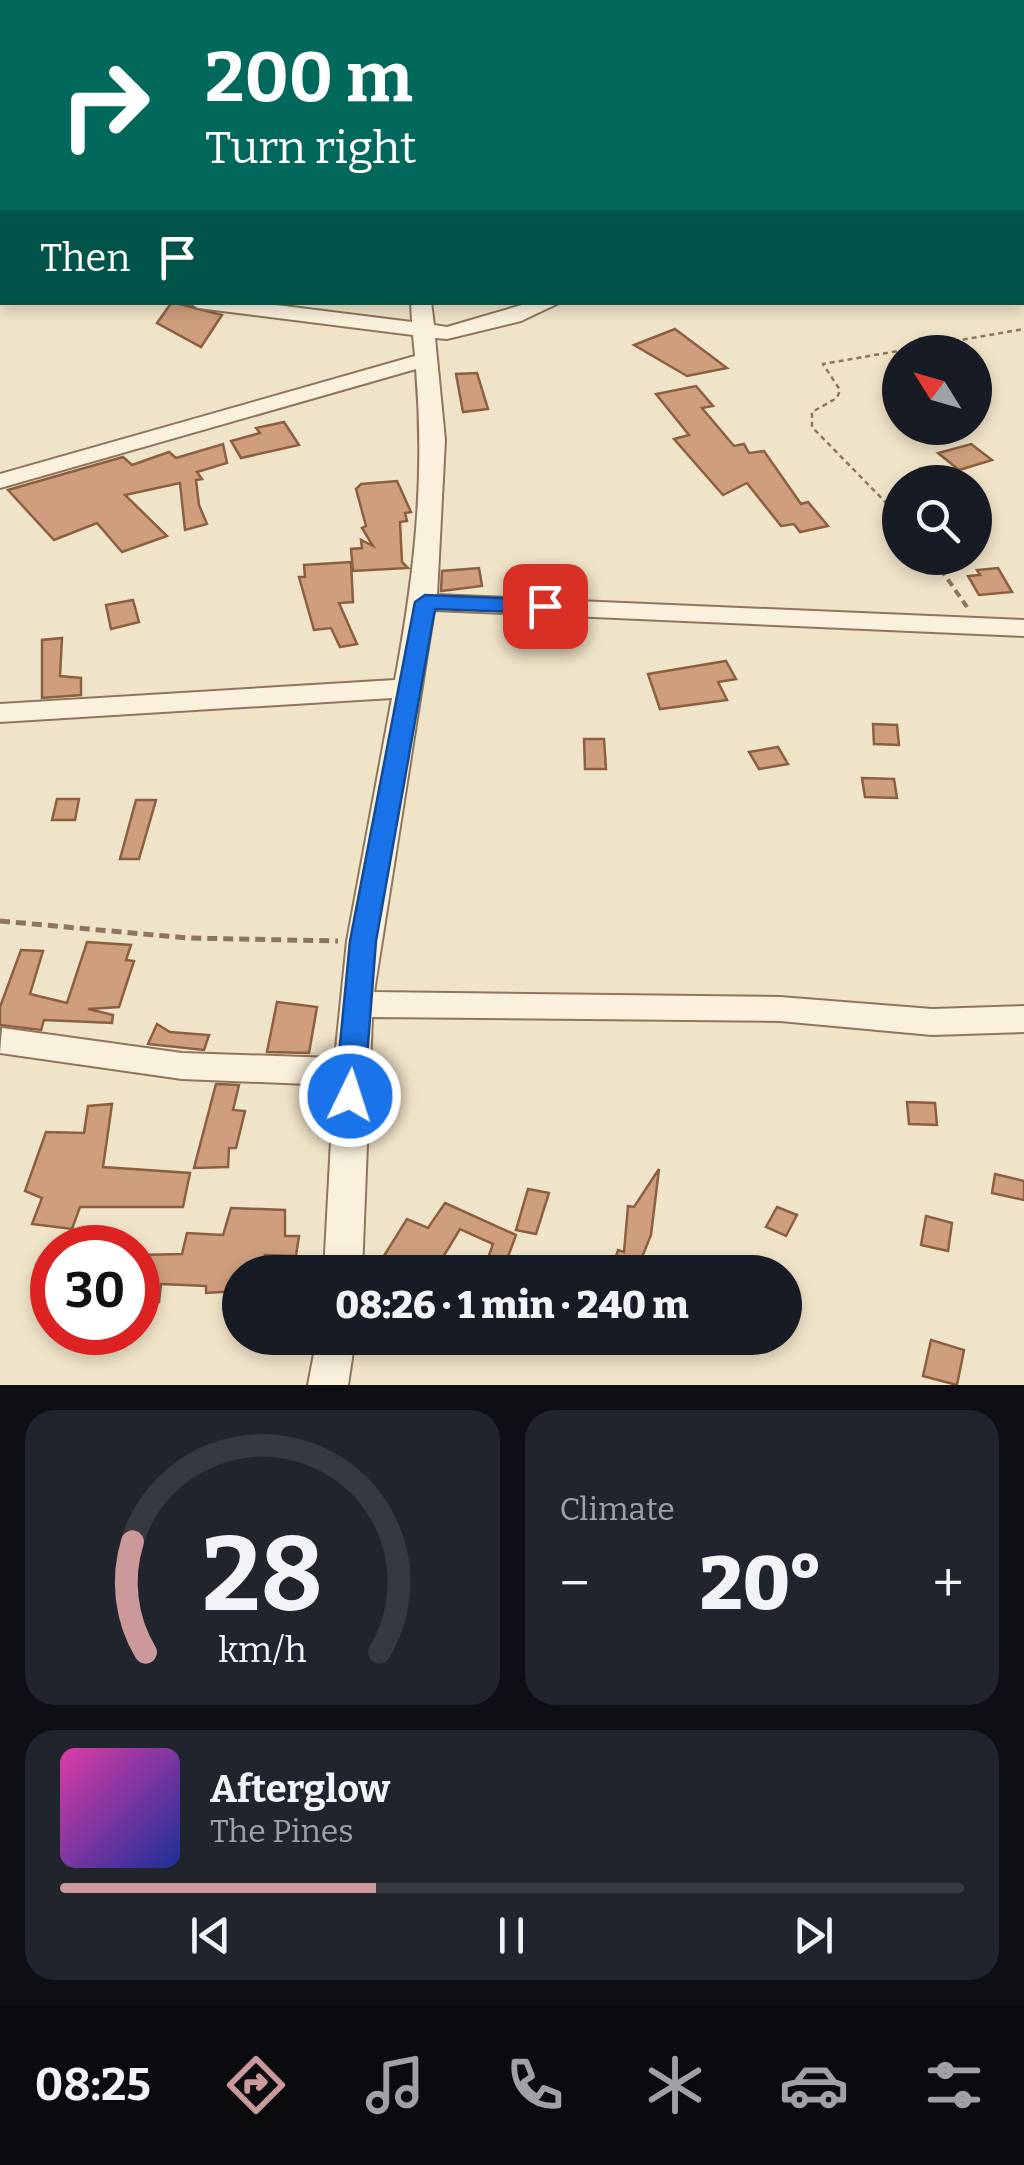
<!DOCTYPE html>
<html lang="en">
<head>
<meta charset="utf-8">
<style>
	:root { --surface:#171b24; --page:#20242c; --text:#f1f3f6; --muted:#9ea1a6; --line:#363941; --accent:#cc999b }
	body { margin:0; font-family:Bitter,serif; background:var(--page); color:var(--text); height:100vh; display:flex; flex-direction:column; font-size:38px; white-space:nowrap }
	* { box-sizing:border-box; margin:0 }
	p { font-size:32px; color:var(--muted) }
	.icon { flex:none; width:55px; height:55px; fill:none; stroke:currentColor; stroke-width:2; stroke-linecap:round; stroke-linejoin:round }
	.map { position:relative; height:1385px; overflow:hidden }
	.details { display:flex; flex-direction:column; gap:25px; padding:25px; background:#0d0f14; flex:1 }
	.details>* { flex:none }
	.hud { position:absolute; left:0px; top:0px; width:1025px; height:305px; box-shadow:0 5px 15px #0003; background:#00695c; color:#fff; overflow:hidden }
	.needle { width:65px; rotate:307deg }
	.fabs { position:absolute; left:882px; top:335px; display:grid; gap:20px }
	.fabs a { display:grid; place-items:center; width:110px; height:110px; border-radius:50%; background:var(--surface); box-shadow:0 5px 15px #0003; font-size:50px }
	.speed { position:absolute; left:30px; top:1225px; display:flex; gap:20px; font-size:50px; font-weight:700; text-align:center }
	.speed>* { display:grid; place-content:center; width:130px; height:130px; border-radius:50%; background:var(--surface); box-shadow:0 5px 15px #0003; line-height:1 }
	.speed .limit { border:15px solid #d22; background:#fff; color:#111 }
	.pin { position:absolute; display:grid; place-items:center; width:85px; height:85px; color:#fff; margin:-42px; border-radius:20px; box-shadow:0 5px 15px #0006 }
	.me { position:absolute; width:110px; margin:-55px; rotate:4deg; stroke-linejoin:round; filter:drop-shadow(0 0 8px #0008) }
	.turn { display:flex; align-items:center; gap:35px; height:210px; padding:0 40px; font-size:45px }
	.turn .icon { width:130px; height:130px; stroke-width:2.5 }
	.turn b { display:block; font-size:70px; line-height:85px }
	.then { display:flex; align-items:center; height:95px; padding:0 40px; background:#0003; gap:20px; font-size:38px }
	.big { font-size:75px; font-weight:800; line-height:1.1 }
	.details .widget { flex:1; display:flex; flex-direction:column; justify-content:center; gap:15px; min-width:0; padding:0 35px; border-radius:30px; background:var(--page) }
	.details .dial { align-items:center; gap:0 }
	.dial svg { height:260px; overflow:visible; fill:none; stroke:var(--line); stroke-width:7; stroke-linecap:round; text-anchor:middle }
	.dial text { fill:var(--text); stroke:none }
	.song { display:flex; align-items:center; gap:30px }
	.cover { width:120px; height:120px; border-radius:15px; background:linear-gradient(135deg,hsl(320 70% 55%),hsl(230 70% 35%)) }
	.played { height:10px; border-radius:5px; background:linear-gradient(90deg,var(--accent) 35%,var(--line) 35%) }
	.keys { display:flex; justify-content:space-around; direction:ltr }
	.heat { display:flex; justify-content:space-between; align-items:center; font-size:55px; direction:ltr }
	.details .tiles { flex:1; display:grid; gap:25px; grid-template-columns:1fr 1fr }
	.widget:last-child { grid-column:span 2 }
	.trip { position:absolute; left:222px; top:1255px; width:580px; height:100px; border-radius:50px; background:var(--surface); box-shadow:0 5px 15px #0003; font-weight:800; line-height:100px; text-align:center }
	.dock { display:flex; height:160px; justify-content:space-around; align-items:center; background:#090b0e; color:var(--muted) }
	.dock .icon { width:70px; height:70px }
	.dock .selected { color:var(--accent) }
	.dock b { font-size:45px; color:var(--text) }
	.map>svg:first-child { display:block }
	.building { fill:#cf9f7d; stroke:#8d5f41; stroke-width:2.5 }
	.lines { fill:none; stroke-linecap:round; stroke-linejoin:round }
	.street-casing { stroke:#8d765c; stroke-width:4 }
	.path-far2 { stroke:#8d765c; stroke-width:2.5; stroke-dasharray:5 4; stroke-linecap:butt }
	.path-far1 { stroke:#8d765c; stroke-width:4; stroke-dasharray:8 5; stroke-linecap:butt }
	.path { stroke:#8d765c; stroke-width:5; stroke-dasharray:10 6; stroke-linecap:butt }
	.street { fill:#faf1dc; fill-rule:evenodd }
	.route { fill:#1a73e8; stroke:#114b97; stroke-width:2.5 }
</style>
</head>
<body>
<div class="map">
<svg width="1024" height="1385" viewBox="0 0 1024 1385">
	<rect width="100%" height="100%" fill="#f0e4c8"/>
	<g class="building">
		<path d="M 172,302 L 222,315 L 201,347 L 157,323 Z"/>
		<path d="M 675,329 L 727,368 L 687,376 L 634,345 Z"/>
		<path d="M 477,373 L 488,409 L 463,412 L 456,374 Z"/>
		<path d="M 696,386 L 713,406 L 702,408 L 734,446 L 744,444 L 749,453 L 764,451 L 801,504 L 808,502 L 828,526 L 800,532 L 794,524 L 781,526 L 747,483 L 723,495 L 674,439 L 689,435 L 656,394 Z"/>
		<path d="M 284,422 L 299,445 L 241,458 L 231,441 L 260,433 L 256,428 Z"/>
		<path d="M 223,444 L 227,463 L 197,472 L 202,479 L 196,480 L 199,505 L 207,524 L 185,530 L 180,483 L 125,495 L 167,536 L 122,552 L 97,523 L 54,540 L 8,490 L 123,457 L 132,465 L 169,452 L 176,458 Z"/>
		<path d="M 971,444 L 992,460 L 959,470 L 938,453 Z"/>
		<path d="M 397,481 L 411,512 L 405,513 L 407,521 L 400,522 L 402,562 L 408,568 L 353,571 L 351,549 L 362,548 L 361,540 L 373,546 L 362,528 L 366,526 L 356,489 L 361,484 Z"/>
		<path d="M 351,562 L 353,602 L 339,603 L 357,644 L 340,647 L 331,628 L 314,630 L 299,577 L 305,577 L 304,565 Z"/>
		<path d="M 479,568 L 482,586 L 441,591 L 442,571 Z"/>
		<path d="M 998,568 L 1012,592 L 979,595 L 968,576 L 980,575 L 977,570 Z"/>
		<path d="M 133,600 L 139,622 L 111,629 L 106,605 Z"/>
		<path d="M 62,638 L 60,676 L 81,678 L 81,695 L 42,698 L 42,640 Z"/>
		<path d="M 726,661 L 736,679 L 718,682 L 727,700 L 660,709 L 648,674 Z"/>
		<path d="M 873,724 L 897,725 L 899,745 L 874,744 Z"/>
		<path d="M 584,739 L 604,739 L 606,769 L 585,769 Z"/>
		<path d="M 778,747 L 788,764 L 759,769 L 749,752 Z"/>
		<path d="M 862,778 L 894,779 L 897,798 L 865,797 Z"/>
		<path d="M 57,799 L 79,799 L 75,820 L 52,820 Z"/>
		<path d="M 136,800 L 156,800 L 139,859 L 120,859 Z"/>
		<path d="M 87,942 L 131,945 L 126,960 L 134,961 L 119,1007 L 88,1009 L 113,1015 L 112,1023 L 44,1020 L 41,1030 L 0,1025 L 0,1007 L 21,950 L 43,951 L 30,994 L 67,1003 Z"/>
		<path d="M 277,1002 L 317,1007 L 309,1053 L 267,1052 Z"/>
		<path d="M 157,1024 L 170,1032 L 209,1035 L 204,1050 L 148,1044 Z"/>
		<path d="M 216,1084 L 239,1085 L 233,1110 L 245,1111 L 236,1148 L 229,1148 L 228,1167 L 194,1168 Z"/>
		<path d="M 907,1102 L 935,1103 L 937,1125 L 909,1124 Z"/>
		<path d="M 112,1104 L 103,1167 L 190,1173 L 183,1207 L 80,1207 L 72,1229 L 32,1224 L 42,1198 L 25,1191 L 46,1132 L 84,1133 L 88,1106 Z"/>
		<path d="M 659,1169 L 651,1235 L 636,1272 L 611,1272 L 618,1250 L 624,1252 L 628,1206 L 634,1207 Z"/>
		<path d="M 995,1174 L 1024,1181 L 1024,1200 L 992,1193 Z"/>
		<path d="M 528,1189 L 549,1193 L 536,1234 L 516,1230 Z"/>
		<path d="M 445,1203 L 516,1235 L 505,1265 L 487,1261 L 493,1244 L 460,1229 L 434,1272 L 413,1272 L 382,1259 L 407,1219 L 428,1228 Z"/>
		<path d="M 777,1207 L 797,1215 L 786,1236 L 766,1227 Z"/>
		<path d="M 231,1208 L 285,1210 L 285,1236 L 299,1236 L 296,1256 L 265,1255 L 264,1272 L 240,1272 L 240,1291 L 206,1293 L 206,1286 L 161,1284 L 159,1302 L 138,1302 L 138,1255 L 182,1254 L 187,1233 L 223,1235 Z"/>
		<path d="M 926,1216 L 952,1223 L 948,1251 L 921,1245 Z"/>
		<path d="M 931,1340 L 964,1350 L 957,1385 L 923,1376 Z"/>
	</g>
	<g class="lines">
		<g class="street-casing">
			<g id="street">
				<path d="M 2,37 L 2,47 L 0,48 L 0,38 Z"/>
				<rect x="0" y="217" width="2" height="12"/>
				<path d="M 2,251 L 2,265 L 0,266 L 0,252 Z"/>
				<path d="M 188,302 L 252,302 L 412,322 L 411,302 L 431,302 L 434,325 L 447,327 L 532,302 L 561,302 L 521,321 L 447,339 L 435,338 L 445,440 L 437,595 L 1024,620 L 1024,636 L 434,610 L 374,992 L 780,997 L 932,1009 L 1024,1006 L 1024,1032 L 932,1035 L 780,1021 L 372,1017 L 362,1272 L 324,1272 L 334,1085 L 182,1079 L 0,1053 L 2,1028 L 182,1053 L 335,1058 L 347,941 L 392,698 L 0,722 L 0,704 L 395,680 C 415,572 425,479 416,369 L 0,488 L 0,474 L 415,356 L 413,335 L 198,308 Z"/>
				<path d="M 317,1338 L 355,1338 L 348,1385 L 308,1385 Z"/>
			</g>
		</g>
		<path class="path-far2" d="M 900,517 L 812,427 L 812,412 L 837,398 L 840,390 L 823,364 L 1024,329"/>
		<path class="path-far1" d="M 933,558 L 967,607"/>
		<path class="path" d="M 0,921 L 188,938 L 338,941"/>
		<use href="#street" class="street"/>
	</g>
	<path class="route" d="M 425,595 L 545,600 L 556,606 L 545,613 L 435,609 L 376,941 L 364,1096 L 360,1103 L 339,1103 L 335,1096 L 350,941 L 415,602 Z"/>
</svg>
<div class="fabs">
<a><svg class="needle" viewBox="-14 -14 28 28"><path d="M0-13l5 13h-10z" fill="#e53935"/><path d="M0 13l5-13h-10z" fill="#9ea1a6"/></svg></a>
<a><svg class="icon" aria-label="search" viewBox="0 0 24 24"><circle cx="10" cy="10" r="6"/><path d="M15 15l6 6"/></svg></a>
</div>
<div class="speed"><div class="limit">30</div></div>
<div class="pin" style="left:545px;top:606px;background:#d93025"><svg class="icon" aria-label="arrive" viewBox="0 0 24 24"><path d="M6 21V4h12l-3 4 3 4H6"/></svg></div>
<svg class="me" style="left:350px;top:1096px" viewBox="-20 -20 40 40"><circle r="17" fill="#1a73e8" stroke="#fff" stroke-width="3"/><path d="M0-11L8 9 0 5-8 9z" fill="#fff"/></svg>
<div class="trip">08:26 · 1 min · 240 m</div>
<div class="hud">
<div class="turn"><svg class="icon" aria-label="right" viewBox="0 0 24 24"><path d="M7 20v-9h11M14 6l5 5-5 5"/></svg><div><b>200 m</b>Turn right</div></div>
<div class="then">Then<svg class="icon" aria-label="arrive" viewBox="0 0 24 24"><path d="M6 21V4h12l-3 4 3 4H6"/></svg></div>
</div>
</div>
<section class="details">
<div class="tiles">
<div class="widget dial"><svg viewBox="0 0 100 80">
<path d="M14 69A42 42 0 1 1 86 69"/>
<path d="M14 69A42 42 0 0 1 10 35" stroke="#cc999b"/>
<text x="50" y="56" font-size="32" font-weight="700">28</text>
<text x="50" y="72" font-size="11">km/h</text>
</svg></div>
<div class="widget"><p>Climate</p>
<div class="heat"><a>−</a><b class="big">20°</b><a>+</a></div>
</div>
<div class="widget">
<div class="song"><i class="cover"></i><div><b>Afterglow</b><p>The Pines</p></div></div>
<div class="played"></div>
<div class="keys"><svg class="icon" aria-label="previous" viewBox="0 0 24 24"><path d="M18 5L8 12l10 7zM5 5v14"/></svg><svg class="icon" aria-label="pause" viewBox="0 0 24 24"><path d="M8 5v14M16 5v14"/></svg><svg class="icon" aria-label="next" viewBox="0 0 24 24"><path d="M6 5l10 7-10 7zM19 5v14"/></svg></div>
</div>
</div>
</section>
<nav class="dock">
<b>08:25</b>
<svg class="icon selected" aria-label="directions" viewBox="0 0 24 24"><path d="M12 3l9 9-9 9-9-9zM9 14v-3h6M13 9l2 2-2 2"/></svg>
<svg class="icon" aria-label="music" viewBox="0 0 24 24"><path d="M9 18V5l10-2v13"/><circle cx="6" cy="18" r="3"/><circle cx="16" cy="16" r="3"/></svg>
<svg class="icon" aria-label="phone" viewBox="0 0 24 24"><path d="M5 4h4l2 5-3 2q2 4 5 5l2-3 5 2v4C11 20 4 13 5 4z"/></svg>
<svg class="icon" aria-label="climate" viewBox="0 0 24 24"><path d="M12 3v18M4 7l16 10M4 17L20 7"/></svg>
<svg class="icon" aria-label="car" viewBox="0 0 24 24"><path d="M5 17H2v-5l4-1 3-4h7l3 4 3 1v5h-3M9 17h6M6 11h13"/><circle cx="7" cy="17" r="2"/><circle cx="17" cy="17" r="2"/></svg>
<svg class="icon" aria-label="filters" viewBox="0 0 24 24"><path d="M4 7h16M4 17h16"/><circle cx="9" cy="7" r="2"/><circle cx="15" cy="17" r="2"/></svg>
</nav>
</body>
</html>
